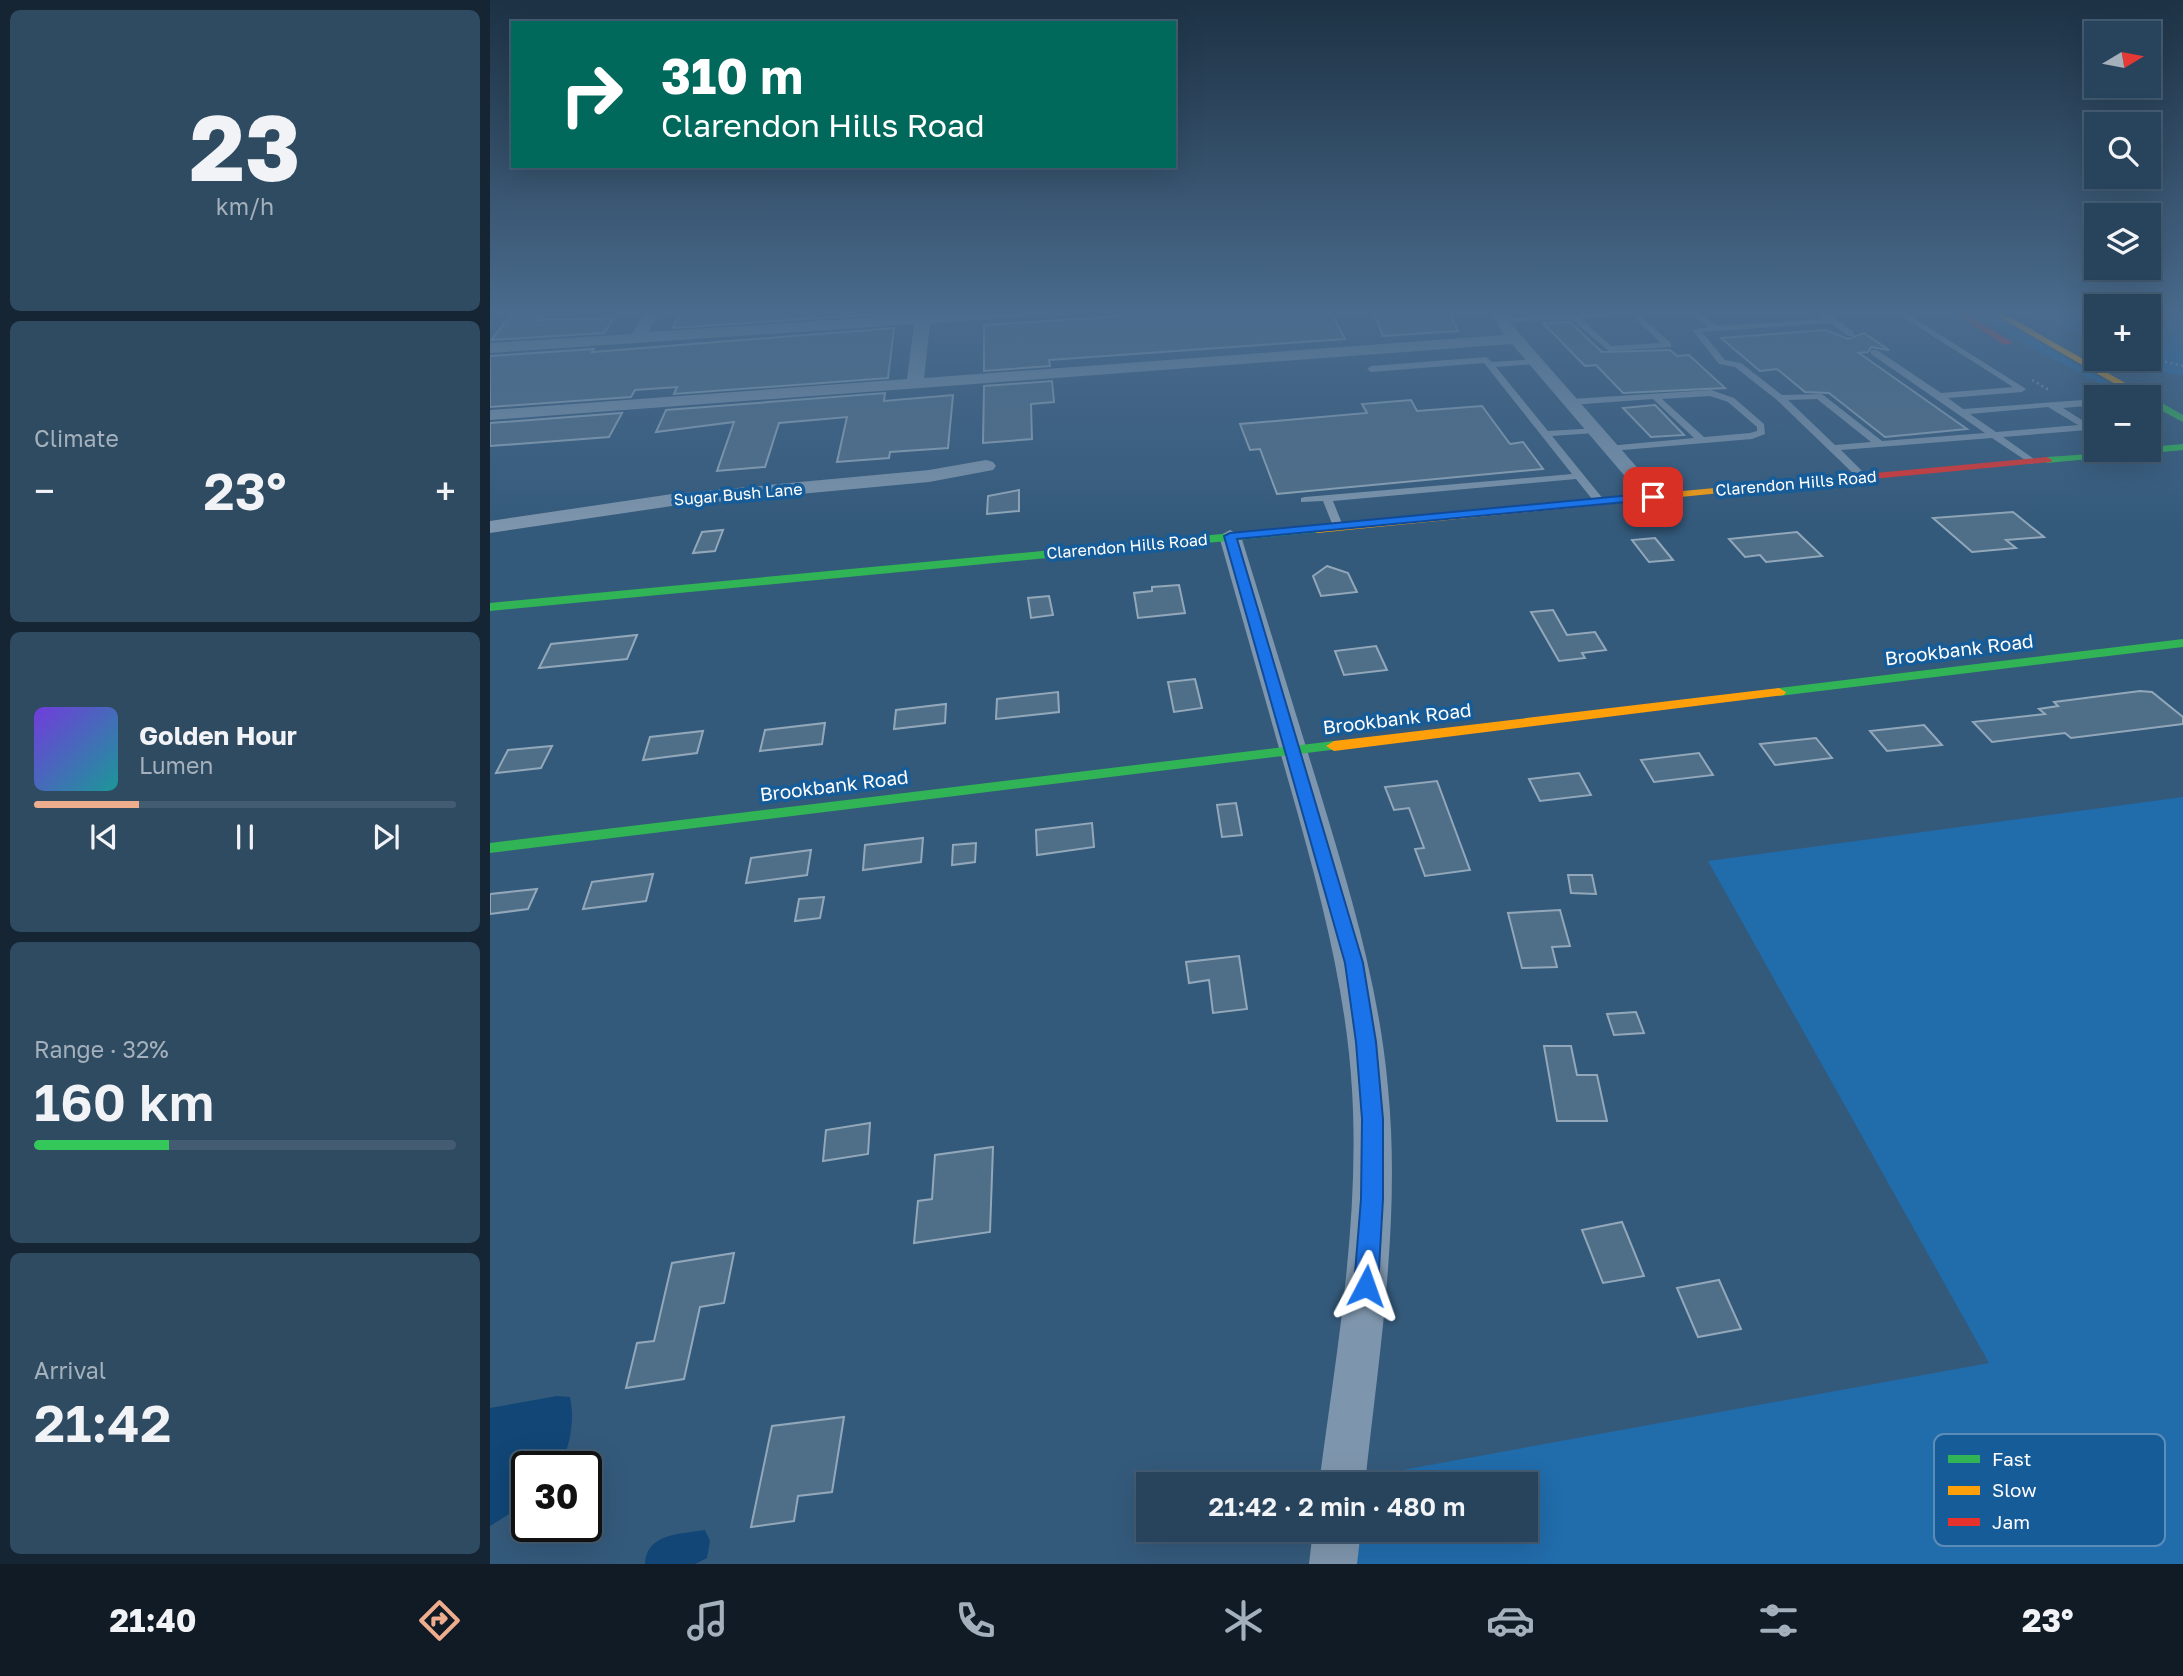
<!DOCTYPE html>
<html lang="en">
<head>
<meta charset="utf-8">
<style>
	:root { --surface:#27445c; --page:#2f4b62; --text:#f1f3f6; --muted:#a4b0bb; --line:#435c72; --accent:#eead8d }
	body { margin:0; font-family:"Golos Text",sans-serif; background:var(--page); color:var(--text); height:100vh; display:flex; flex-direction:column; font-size:26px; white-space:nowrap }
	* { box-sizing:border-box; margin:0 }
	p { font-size:23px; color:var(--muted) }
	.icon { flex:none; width:38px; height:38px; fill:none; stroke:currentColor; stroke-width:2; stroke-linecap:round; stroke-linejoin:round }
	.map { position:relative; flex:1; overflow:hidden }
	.panel { display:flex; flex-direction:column; gap:10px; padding:10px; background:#152533; width:490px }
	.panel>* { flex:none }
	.hud { position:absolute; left:21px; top:21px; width:665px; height:147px; border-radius:0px; box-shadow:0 7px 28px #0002,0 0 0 2px var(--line); background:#00695c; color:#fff; overflow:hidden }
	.needle { width:46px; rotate:80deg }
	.fabs { position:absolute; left:1594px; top:21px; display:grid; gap:14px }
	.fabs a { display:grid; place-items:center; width:77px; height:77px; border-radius:0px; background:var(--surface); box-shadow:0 7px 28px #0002,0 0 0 2px var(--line); font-size:35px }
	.speed { position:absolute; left:21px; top:1451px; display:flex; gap:14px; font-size:35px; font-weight:700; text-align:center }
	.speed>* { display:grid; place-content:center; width:91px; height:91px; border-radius:50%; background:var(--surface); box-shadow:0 7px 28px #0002,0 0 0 2px var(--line); line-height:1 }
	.speed .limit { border:4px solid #111; border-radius:10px; background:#fff; color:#111 }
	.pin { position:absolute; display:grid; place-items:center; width:60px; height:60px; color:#fff; margin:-30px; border-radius:14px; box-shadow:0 4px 10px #0006 }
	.me { position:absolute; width:77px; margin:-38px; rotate:4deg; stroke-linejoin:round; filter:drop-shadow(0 0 5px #0008) }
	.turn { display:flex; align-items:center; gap:24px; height:147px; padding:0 35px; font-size:32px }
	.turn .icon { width:91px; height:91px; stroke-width:2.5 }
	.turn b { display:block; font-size:49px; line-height:60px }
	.big { font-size:52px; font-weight:600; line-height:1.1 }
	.panel .widget { flex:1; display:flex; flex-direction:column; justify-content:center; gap:10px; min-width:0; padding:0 24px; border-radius:10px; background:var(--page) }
	.panel .dial { align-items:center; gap:0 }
	.dial b { font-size:91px; line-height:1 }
	.song { display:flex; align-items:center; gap:21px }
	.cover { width:84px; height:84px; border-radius:10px; background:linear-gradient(135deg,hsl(260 70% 55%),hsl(180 70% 35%)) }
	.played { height:7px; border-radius:4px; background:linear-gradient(90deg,var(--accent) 25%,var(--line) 25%) }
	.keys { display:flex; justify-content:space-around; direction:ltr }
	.heat { display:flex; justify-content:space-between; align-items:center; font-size:38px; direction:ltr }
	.charge { height:10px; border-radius:5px; background:linear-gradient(90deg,#34c759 32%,var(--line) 0) }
	.trip { position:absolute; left:646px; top:1472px; width:402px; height:70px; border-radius:0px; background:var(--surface); box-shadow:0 7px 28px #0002,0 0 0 2px var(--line); font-weight:600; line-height:70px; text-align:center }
	.tab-bar { display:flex; height:112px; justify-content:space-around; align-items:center; background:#101b25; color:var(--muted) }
	.tab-bar .icon { width:49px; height:49px }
	.tab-bar .on { color:var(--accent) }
	.tab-bar b { font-size:32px; color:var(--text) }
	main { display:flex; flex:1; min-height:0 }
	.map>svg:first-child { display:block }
	.green { fill:#216cab }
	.water { fill:#114676 }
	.building { fill:#4f6e88; stroke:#92a8ba; stroke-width:2 }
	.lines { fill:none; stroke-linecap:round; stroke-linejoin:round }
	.path { stroke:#7e96ad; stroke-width:2.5; stroke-dasharray:2 3.5; stroke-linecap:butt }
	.lane { fill:#7e96ad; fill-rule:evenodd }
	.street { fill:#7e96ad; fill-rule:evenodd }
	.fast { fill:#30b455; fill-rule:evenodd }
	.slow { fill:#ff9f0a; fill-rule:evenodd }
	.jam { fill:#e5322d; fill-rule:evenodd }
	.route { fill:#1a73e8; stroke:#114b97; stroke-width:2 }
	.labels { text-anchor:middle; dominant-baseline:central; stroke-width:7; stroke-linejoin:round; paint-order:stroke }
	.far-street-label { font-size:16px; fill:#fff; stroke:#165c99 }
	.street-label { font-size:19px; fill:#fff; stroke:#165c99 }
	.key { fill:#165c99; stroke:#5c8db8; stroke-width:2 }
	.key-label { font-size:19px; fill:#fff }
</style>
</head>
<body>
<main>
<section class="panel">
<div class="widget dial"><b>23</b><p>km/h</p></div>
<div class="widget"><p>Climate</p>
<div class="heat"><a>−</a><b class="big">23°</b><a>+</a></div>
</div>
<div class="widget">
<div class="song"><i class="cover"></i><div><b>Golden Hour</b><p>Lumen</p></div></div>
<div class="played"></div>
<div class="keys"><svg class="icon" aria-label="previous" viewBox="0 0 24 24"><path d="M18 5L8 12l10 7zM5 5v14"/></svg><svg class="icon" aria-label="pause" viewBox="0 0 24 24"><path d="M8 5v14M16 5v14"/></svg><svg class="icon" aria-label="next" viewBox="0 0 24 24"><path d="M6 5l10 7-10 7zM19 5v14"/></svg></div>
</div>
<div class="widget"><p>Range · 32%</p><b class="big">160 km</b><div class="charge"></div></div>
<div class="widget"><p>Arrival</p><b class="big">21:42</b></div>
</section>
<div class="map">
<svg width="1693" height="1564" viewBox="0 0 1693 1564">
	<rect width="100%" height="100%" fill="#345a7b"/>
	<g class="green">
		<path d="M 1470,310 L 1493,310 L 1644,397 L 1636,397 Z"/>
		<path d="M 1543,310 L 1606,310 L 1606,345 Z"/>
		<path d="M 1659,310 L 1693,310 L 1693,375 L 1654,371 L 1632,359 L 1659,359 Z"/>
		<path d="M 1693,797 L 1693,1564 L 843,1564 L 847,1530 L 1036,1530 L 1036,1484 L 852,1484 L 852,1481 L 1499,1363 L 1218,861 Z"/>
	</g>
	<g class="water">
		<path d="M 67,1396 L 80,1397 C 85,1421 80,1443 71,1466 L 37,1466 L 37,1503 L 0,1526 L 0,1408 Z"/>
		<path d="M 215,1530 L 220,1541 L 217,1558 L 205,1564 L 155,1564 C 156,1533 191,1534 215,1530 Z"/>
	</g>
	<g class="building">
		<path d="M 218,310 L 407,310 L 406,313 L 183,328 L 191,311 Z"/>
		<path d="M 723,310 L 840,310 L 855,339 L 559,360 L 560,366 L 494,371 L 494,325 Z"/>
		<path d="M 883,310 L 958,310 L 968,331 L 893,336 Z"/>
		<path d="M 54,312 L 46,320 L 124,318 L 114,333 L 1,340 L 23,313 Z"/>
		<path d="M 1080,322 L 1112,352 L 1180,350 L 1187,356 L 1199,355 L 1235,388 L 1133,393 L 1106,365 L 1095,366 L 1053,323 Z"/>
		<path d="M 404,328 L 398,378 L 184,394 L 187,387 L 145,390 L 141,397 L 0,407 L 0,356 L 104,349 L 102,352 Z"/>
		<path d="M 1335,330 L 1358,339 L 1374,333 L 1399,350 L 1381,347 L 1378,352 L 1369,353 L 1477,429 L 1395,437 L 1339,393 L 1315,392 L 1287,369 L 1270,371 L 1231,338 Z"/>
		<path d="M 562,381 L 564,402 L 541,404 L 542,439 L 493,443 L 494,386 Z"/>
		<path d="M 395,393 L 394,401 L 463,395 L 458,448 L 400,452 L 399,458 L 347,462 L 357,417 L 289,423 L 275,467 L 227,471 L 244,422 L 166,432 L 176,410 Z"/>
		<path d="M 921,400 L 927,411 L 992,406 L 1020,444 L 1033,442 L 1053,469 L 787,494 L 770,449 L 760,450 L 750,424 L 877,413 L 872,404 Z"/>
		<path d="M 1165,405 L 1194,435 L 1161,437 L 1133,408 Z"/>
		<path d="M 132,413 L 119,437 L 0,446 L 0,423 Z"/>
		<path d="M 529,490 L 529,511 L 497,514 L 498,496 Z"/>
		<path d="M 1523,512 L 1554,537 L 1516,540 L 1526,548 L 1482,552 L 1443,518 Z"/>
		<path d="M 233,530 L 225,551 L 203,553 L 212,532 Z"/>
		<path d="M 1307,532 L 1332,556 L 1276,562 L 1270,555 L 1255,557 L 1239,539 Z"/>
		<path d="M 1165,538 L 1183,560 L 1159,562 L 1142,540 Z"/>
		<path d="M 837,566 L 858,573 L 867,592 L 831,596 L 823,576 Z"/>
		<path d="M 689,585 L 695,613 L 648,618 L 644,593 L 662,591 L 662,587 Z"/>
		<path d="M 559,596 L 563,615 L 541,618 L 538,598 Z"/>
		<path d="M 1063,610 L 1077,635 L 1105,632 L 1116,650 L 1092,653 L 1095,658 L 1069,661 L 1041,612 Z"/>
		<path d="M 147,635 L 137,659 L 49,668 L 61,644 Z"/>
		<path d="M 886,646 L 897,670 L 854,675 L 845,651 Z"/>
		<path d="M 705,679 L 712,708 L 684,712 L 678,682 Z"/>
		<path d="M 1650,691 L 1662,692 L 1693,717 L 1693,724 L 1581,738 L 1575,733 L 1502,742 L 1483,722 L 1555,714 L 1549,709 L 1568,706 L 1564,702 Z"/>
		<path d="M 568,692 L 569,712 L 506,719 L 507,699 Z"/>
		<path d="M 456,704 L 455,723 L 404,729 L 406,710 Z"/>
		<path d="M 335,723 L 332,744 L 270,751 L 275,730 Z"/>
		<path d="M 1434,725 L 1452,745 L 1397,751 L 1380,731 Z"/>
		<path d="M 213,731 L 207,753 L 153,760 L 160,737 Z"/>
		<path d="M 1326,738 L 1342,758 L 1285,765 L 1270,744 Z"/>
		<path d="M 62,746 L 51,768 L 6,773 L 18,750 Z"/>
		<path d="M 1209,753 L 1223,775 L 1164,782 L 1151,760 Z"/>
		<path d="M 1089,773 L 1101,795 L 1050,801 L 1039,779 Z"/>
		<path d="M 947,781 L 980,870 L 935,876 L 925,849 L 934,848 L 919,808 L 904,810 L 895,787 Z"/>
		<path d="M 746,803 L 752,835 L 732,837 L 727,805 Z"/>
		<path d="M 602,823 L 604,847 L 547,855 L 546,830 Z"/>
		<path d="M 433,838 L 431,862 L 373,870 L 375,845 Z"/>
		<path d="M 486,843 L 485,862 L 462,865 L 463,845 Z"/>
		<path d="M 321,850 L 317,875 L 256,883 L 261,858 Z"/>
		<path d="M 163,874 L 156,901 L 93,909 L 102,882 Z"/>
		<path d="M 1078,875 L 1102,875 L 1106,894 L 1081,893 Z"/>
		<path d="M 47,889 L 38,909 L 0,914 L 0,894 Z"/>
		<path d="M 334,897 L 330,918 L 305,921 L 309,899 Z"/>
		<path d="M 1070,910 L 1080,946 L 1062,947 L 1067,967 L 1032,968 L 1018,913 Z"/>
		<path d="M 749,956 L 757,1009 L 723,1013 L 719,980 L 699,983 L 696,962 Z"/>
		<path d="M 1146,1012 L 1154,1033 L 1124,1035 L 1117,1014 Z"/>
		<path d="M 1054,1046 L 1081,1046 L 1087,1075 L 1107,1075 L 1117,1121 L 1067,1121 Z"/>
		<path d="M 380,1123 L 378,1154 L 333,1161 L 336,1130 Z"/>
		<path d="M 503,1147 L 500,1232 L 424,1243 L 428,1201 L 442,1199 L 445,1155 Z"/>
		<path d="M 1132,1222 L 1154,1276 L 1113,1283 L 1092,1230 Z"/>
		<path d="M 244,1253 L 234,1303 L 210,1307 L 194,1379 L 136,1388 L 147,1343 L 164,1341 L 182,1263 Z"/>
		<path d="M 1229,1280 L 1251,1329 L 1208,1337 L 1187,1288 Z"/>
		<path d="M 354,1417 L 342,1492 L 308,1496 L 304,1521 L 261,1527 L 282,1426 Z"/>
	</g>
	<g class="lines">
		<g class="path">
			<path d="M 1659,311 L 1673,310"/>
			<path d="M 1606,315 L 1602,315 L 1606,318"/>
			<path d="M 1659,358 L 1693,366"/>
			<path d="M 1542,380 L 1559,390"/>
		</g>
		<g class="lane">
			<path d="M 1198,310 L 1206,310 L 1227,326 L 1334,319 L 1324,313 L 1324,310 C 1338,310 1352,324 1364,332 L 1364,336 L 1358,336 L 1340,323 L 1212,332 L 1235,360 L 1251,363 L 1292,395 L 1332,394 L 1392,441 L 1495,433 L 1381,354 L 1381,350 L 1387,350 L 1451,393 L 1523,387 L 1402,310 L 1411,310 L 1536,389 L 1532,392 L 1458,398 L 1473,409 L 1606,399 L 1606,405 L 1573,408 L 1603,427 L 1598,430 L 1513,437 L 1544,459 L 1544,463 L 1541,464 L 1502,438 L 1351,450 L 1378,477 L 1369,479 L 1287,400 L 1245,367 L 1229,364 L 1202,330 L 1218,327 ZM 1327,399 L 1381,442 L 1345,445 L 1298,400 ZM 1558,407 L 1588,425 L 1506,432 L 1480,414 Z"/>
			<path d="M 1144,311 L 1181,343 L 1181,347 L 1119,351 L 1081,319 L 1011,322 L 1007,320 L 1011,318 ZM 1142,315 L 1171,343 L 1121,346 L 1090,318 Z"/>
			<path d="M 996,357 L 1002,362 L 1049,359 L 1050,361 L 1046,364 L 1006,367 L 1058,431 L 1108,428 L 1108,432 L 1105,433 L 1062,436 L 1114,500 L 1114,504 L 1106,504 L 1086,479 L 843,501 L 853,526 L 848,529 L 843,526 L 833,501 L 811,502 L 811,498 L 815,497 L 1082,474 L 994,363 L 881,372 L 877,369 L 881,366 Z"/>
			<path d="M 1221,390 L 1244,398 L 1274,424 L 1275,434 L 1262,439 L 1121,451 L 1116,448 L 1118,446 L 1204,438 L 1163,399 L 1081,405 L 1077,402 L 1081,399 ZM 1220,396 L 1238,402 L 1267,427 L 1267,431 L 1260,433 L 1214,437 L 1172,399 Z"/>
		</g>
		<g class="street">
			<path d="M 157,310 L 172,310 L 158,332 L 497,310 L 569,310 L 561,315 L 440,323 L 434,378 L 1014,335 L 1000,310 L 1015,310 L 1021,324 L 1173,497 L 1163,503 L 1156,501 L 1022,344 L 0,420 L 0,410 L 417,379 L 424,324 L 0,353 L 0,343 L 142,334 Z"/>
			<path d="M 496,460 L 503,462 L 506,466 L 503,470 L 439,482 L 182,506 L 0,533 L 0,521 L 182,494 L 439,470 Z"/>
			<path d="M 740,530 L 751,536 C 777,620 803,705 829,789 C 859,888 889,985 898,1088 C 911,1220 889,1353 875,1484 L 829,1484 C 846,1354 870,1222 862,1090 C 856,987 829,889 801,790 C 777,706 753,621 729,536 Z"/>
			<path d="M 823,1530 L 871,1530 L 867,1564 L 819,1564 Z"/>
		</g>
		<g class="fast">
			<path d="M 1658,397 L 1663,398 L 1693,415 L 1693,422 L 1659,404 Z"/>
			<path d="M 1693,444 L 1693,450 L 1557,463 L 1552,460 L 1557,457 L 1659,450 L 1659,447 Z"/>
			<path d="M 827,525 L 831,526 L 831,532 L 0,611 L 0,603 Z"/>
			<path d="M 1693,639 L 1693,647 L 1289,696 L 1282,692 L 1289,688 Z"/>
			<path d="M 844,741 L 849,743 L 852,746 L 849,749 L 0,853 L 0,843 Z"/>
		</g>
		<g class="slow">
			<path d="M 1497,310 L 1507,310 L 1660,397 L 1648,397 Z"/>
			<path d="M 1257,485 L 1263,488 L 1261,490 L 827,533 L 821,529 L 827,525 Z"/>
			<path d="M 1289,688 L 1296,692 L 1294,695 L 844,751 L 836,746 L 844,741 Z"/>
		</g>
		<g class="jam">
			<path d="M 1459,310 L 1469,310 L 1523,343 L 1515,345 Z"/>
			<path d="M 1557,457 L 1562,460 L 1561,462 L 1257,491 L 1251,488 L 1257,485 Z"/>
		</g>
	</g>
	<linearGradient id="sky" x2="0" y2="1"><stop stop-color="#1d3244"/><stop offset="0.59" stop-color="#4a6b8d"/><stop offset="1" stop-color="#4a6b8d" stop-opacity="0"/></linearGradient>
	<rect width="1693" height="529" fill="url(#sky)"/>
	<path class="route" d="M 1163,493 L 1167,494 L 1167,499 L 747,539 L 873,963 L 886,1042 L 893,1119 L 893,1199 L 888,1286 L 884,1294 L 876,1297 L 868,1294 L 864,1286 L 871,1199 L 872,1119 L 866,1042 L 855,963 L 734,536 L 740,533 Z"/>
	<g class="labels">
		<g class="far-street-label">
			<text transform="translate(1306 483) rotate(-5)">Clarendon Hills Road</text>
			<text transform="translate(248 494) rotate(-5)">Sugar Bush Lane</text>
			<text transform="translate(637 546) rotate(-5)">Clarendon Hills Road</text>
		</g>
		<g class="street-label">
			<text transform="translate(1469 649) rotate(-7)">Brookbank Road</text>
			<text transform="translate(907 718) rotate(-7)">Brookbank Road</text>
			<text transform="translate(344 785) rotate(-7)">Brookbank Road</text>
		</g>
	</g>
	<rect x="1444" y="1434" width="231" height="112" rx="10" class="key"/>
	<rect x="1458" y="1455" width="32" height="8" fill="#30b455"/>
	<rect x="1458" y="1486" width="32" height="9" fill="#ff9f0a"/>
	<rect x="1458" y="1518" width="32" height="8" fill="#e5322d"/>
	<g class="key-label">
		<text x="1502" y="1466">Fast</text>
		<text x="1502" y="1497">Slow</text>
		<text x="1502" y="1529">Jam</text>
	</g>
</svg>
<div class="fabs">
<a><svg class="needle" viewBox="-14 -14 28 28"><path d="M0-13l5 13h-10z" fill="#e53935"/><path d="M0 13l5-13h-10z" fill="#a4b0bb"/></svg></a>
<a><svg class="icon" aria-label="search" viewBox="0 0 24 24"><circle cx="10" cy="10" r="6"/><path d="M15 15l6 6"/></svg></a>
<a><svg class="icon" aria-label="layers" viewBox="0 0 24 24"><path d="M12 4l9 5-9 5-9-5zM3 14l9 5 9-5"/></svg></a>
<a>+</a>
<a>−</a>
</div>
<div class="speed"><div class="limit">30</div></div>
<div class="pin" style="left:1163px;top:497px;background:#d93025"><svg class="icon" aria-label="arrive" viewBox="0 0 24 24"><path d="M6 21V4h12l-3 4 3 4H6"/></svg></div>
<svg class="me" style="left:876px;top:1286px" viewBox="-20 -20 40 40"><path d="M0-17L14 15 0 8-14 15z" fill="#1a73e8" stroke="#fff" stroke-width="4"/></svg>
<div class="trip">21:42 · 2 min · 480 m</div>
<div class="hud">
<div class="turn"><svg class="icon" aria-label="right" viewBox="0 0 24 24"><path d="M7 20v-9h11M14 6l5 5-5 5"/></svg><div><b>310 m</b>Clarendon Hills Road</div></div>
</div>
</div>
</main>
<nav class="tab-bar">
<b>21:40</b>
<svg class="icon on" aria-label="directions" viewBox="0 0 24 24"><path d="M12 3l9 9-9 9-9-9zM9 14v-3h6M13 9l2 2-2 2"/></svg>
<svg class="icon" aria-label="music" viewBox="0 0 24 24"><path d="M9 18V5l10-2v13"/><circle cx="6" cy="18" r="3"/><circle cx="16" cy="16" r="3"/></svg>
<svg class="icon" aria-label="phone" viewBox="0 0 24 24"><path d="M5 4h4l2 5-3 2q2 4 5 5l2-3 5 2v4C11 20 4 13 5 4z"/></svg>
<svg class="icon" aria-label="climate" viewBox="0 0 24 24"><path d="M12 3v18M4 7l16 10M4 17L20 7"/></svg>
<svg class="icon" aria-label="car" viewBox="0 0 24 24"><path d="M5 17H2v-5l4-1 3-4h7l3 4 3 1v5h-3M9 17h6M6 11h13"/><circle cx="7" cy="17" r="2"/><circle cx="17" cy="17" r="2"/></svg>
<svg class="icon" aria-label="filters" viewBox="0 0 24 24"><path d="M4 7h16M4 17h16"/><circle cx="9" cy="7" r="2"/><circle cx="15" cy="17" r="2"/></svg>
<b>23°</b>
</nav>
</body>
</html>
